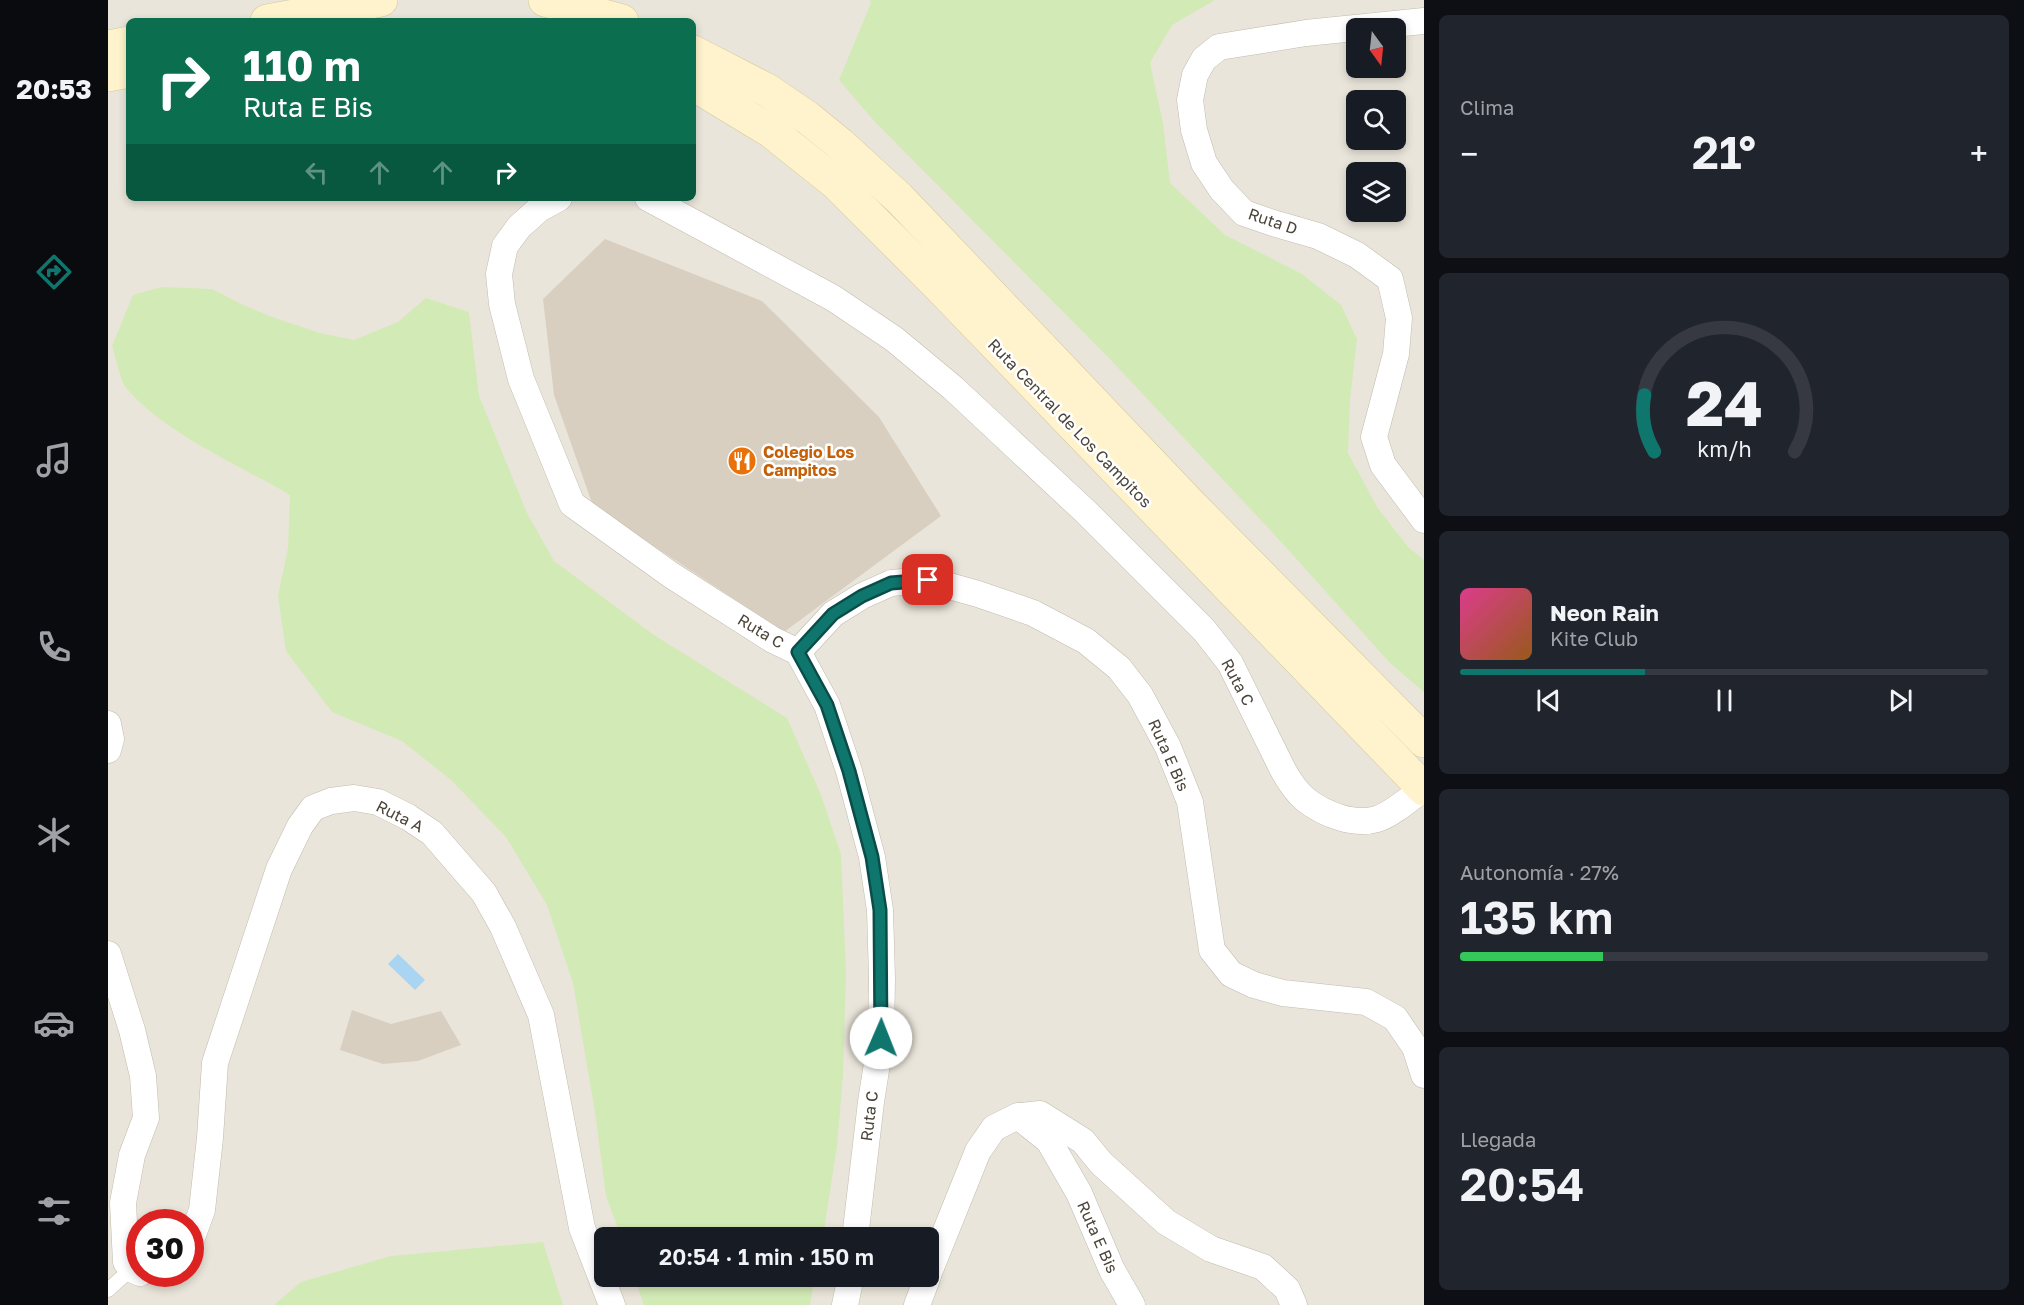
<!DOCTYPE html>
<html lang="es">
<head>
<meta charset="utf-8">
<style>
	:root { --surface:#171b24; --page:#20242c; --text:#f1f3f6; --muted:#9ea1a6; --line:#363941; --accent:#0f766e }
	body { margin:0; font-family:"Golos Text",sans-serif; background:var(--page); color:var(--text); height:100vh; display:flex; flex-direction:column; font-size:22px; white-space:nowrap }
	* { box-sizing:border-box; margin:0 }
	p { font-size:20px; color:var(--muted) }
	.icon { flex:none; width:33px; height:33px; fill:none; stroke:currentColor; stroke-width:2; stroke-linecap:round; stroke-linejoin:round }
	.map { position:relative; flex:1; overflow:hidden }
	.sheet { display:flex; flex-direction:column; gap:15px; padding:15px; background:#0d0f14; width:600px }
	.sheet>* { flex:none }
	.hud { position:absolute; left:18px; top:18px; width:570px; height:183px; border-radius:9px; box-shadow:0 3px 9px #0003; background:#0b6e4f; color:#fff; overflow:hidden }
	.needle { width:39px; rotate:165deg }
	.fabs { position:absolute; left:1238px; top:18px; display:grid; gap:12px }
	.fabs a { display:grid; place-items:center; width:60px; height:60px; border-radius:9px; background:var(--surface); box-shadow:0 3px 9px #0003; font-size:30px }
	.speed { position:absolute; left:18px; top:1209px; display:flex; gap:12px; font-size:30px; font-weight:700; text-align:center }
	.speed>* { display:grid; place-content:center; width:78px; height:78px; border-radius:50%; background:var(--surface); box-shadow:0 3px 9px #0003; line-height:1 }
	.speed .limit { border:9px solid #d22; background:#fff; color:#111 }
	.pin { position:absolute; display:grid; place-items:center; width:51px; height:51px; color:#fff; margin:-26px; border-radius:12px; box-shadow:0 3px 9px #0006 }
	.me { position:absolute; width:66px; margin:-33px; rotate:1deg; stroke-linejoin:round; filter:drop-shadow(0 0 4px #0008) }
	.turn { display:flex; align-items:center; gap:21px; height:126px; padding:0 18px; font-size:27px }
	.turn .icon { width:78px; height:78px; stroke-width:2.5 }
	.turn b { display:block; font-size:42px; line-height:51px }
	.lanes { display:flex; align-items:center; height:57px; padding:0 18px; background:#0003; justify-content:center; gap:30px; direction:ltr }
	.lanes .off { opacity:.35 }
	.big { font-size:45px; font-weight:600; line-height:1.1 }
	.sheet .tile { flex:1; display:flex; flex-direction:column; justify-content:center; gap:9px; min-width:0; padding:0 21px; border-radius:9px; background:var(--page) }
	.sheet .dial { align-items:center; gap:0 }
	.dial svg { height:156px; overflow:visible; fill:none; stroke:var(--line); stroke-width:7; stroke-linecap:round; text-anchor:middle }
	.dial text { fill:var(--text); stroke:none }
	.song { display:flex; align-items:center; gap:18px }
	.cover { width:72px; height:72px; border-radius:9px; background:linear-gradient(135deg,hsl(330 70% 55%),hsl(30 70% 35%)) }
	.played { height:6px; border-radius:3px; background:linear-gradient(90deg,var(--accent) 35%,var(--line) 35%) }
	.keys { display:flex; justify-content:space-around; direction:ltr }
	.heat { display:flex; justify-content:space-between; align-items:center; font-size:33px; direction:ltr }
	.charge { height:9px; border-radius:4px; background:linear-gradient(90deg,#34c759 27%,var(--line) 0) }
	.trip { position:absolute; left:486px; top:1227px; width:345px; height:60px; border-radius:9px; background:var(--surface); box-shadow:0 3px 9px #0003; font-weight:600; line-height:60px; text-align:center }
	main { display:flex; flex:1; min-height:0 }
	.tab-bar { display:flex; flex-direction:column; width:108px; justify-content:space-around; align-items:center; background:#090b0e; color:var(--muted) }
	.tab-bar .icon { width:42px; height:42px }
	.tab-bar .selected { color:var(--accent) }
	.tab-bar b { font-size:27px; color:var(--text) }
	.map>svg:first-child { display:block }
	.residential { fill:#eae5da; fill-rule:evenodd }
	.green { fill:#d2eab5 }
	.water { fill:#a9d4f2 }
	.building { fill:#d8cfc1 }
	.lines { fill:none; stroke-linecap:round; stroke-linejoin:round }
	.lane-casing { stroke:#c2bbae; stroke-width:15 }
	.street-casing { stroke:#c2bbae; stroke-width:27 }
	.secondary-casing { stroke:#d6c79b; stroke-width:34 }
	.lane { stroke:#fff; stroke-width:14 }
	.street { stroke:#fff; stroke-width:26 }
	.secondary { stroke:#fff3cd; stroke-width:33 }
	.route-casing { stroke:#0a4d48; stroke-width:15 }
	.route { stroke:#0f766e; stroke-width:10 }
	.labels { text-anchor:middle; dominant-baseline:central; stroke-width:5; stroke-linejoin:round; paint-order:stroke }
	.street-label { font-size:16px; fill:#4b4439; stroke:#fff }
	.food-label { font-size:16px; font-weight:bold; fill:#c56008; stroke:#fff; text-anchor:start }
</style>
</head>
<body>
<main>
<nav class="tab-bar">
<b>20:53</b>
<svg class="icon selected" aria-label="directions" viewBox="0 0 24 24"><path d="M12 3l9 9-9 9-9-9zM9 14v-3h6M13 9l2 2-2 2"/></svg>
<svg class="icon" aria-label="music" viewBox="0 0 24 24"><path d="M9 18V5l10-2v13"/><circle cx="6" cy="18" r="3"/><circle cx="16" cy="16" r="3"/></svg>
<svg class="icon" aria-label="phone" viewBox="0 0 24 24"><path d="M5 4h4l2 5-3 2q2 4 5 5l2-3 5 2v4C11 20 4 13 5 4z"/></svg>
<svg class="icon" aria-label="climate" viewBox="0 0 24 24"><path d="M12 3v18M4 7l16 10M4 17L20 7"/></svg>
<svg class="icon" aria-label="car" viewBox="0 0 24 24"><path d="M5 17H2v-5l4-1 3-4h7l3 4 3 1v5h-3M9 17h6M6 11h13"/><circle cx="7" cy="17" r="2"/><circle cx="17" cy="17" r="2"/></svg>
<svg class="icon" aria-label="filters" viewBox="0 0 24 24"><path d="M4 7h16M4 17h16"/><circle cx="9" cy="7" r="2"/><circle cx="15" cy="17" r="2"/></svg>
</nav>
<div class="map">
<svg width="1316" height="1305" viewBox="0 0 1316 1305">
	<rect width="100%" height="100%" fill="#f6f3ec"/>
	<path class="residential" d="M 0,0 L 1316,0 L 1316,1305 L 0,1305 ZM 21,21 L 585,21 L 585,198 L 21,198 ZM 1248,28 L 1287,28 L 1287,68 L 1248,68 ZM 1248,100 L 1287,100 L 1287,140 L 1248,140 ZM 1248,172 L 1287,172 L 1287,212 L 1248,212 ZM 32,1222 L 82,1222 L 82,1274 L 32,1274 ZM 496,1238 L 820,1238 L 820,1276 L 496,1276 Z"/>
	<g class="green">
		<path d="M 762,0 L 1107,0 L 1064,25 L 1042,63 L 1055,123 L 1062,183 L 1117,235 L 1194,274 L 1233,305 L 1249,339 L 1242,400 L 1240,453 L 1269,507 L 1300,547 L 1316,560 L 1316,692 L 1283,664 L 1165,533 L 1001,358 L 768,123 L 731,80 L 763,3 Z"/>
		<path d="M 53,287 L 104,289 L 133,304 L 164,317 L 212,333 L 246,340 L 290,322 L 318,298 L 361,312 L 371,396 L 419,513 L 446,561 L 546,635 L 679,718 L 713,795 L 733,854 L 738,974 L 735,1075 L 729,1146 L 715,1237 L 513,1237 L 498,1196 L 487,1112 L 465,983 L 439,905 L 398,837 L 343,780 L 294,741 L 224,712 L 178,651 L 170,596 L 180,548 L 182,495 C 131,465 58,434 19,389 C 12,381 8,357 4,346 L 25,295 Z"/>
		<path d="M 435,1242 L 455,1305 L 166,1305 L 193,1282 L 283,1256 Z"/>
		<path d="M 526,1277 L 526,1276 L 707,1277 L 702,1305 L 536,1305 Z"/>
	</g>
	<path class="water" d="M 290,954 L 317,980 L 307,990 L 280,964 Z"/>
	<g class="building">
		<path d="M 497,239 L 654,301 L 771,417 L 833,516 L 676,632 L 485,506 L 446,395 L 435,299 Z"/>
		<path d="M 244,1010 L 283,1024 L 333,1011 L 353,1045 L 310,1061 L 275,1064 L 232,1050 Z"/>
	</g>
	<g class="lines">
		<g class="lane-casing">
			<path id="lane" d="M 0,1290 L 23,1269"/>
		</g>
		<g class="street-casing">
			<g id="street">
				<path d="M 1316,21 L 1198,33 L 1111,47 L 1096,59 L 1087,75 L 1082,100 L 1086,130 L 1096,163 L 1114,190 L 1136,213 L 1165,223 L 1210,236 L 1249,255 L 1282,279 L 1291,318 L 1288,354 L 1266,437 L 1275,465 L 1316,520"/>
				<path d="M 451,198 L 431,209 L 411,227 L 397,246 L 391,274 L 394,304 L 413,379 L 464,504 L 563,575 L 665,640 L 690,652 L 719,705 L 741,771 L 764,857 L 772,910 L 774,978 L 773,1038 L 763,1102 L 747,1238"/>
				<path d="M 540,198 L 725,298 L 786,339 L 845,388 L 978,512 L 1096,630 L 1122,663 L 1175,770 C 1181,781 1188,792 1198,800 C 1216,814 1246,826 1269,819 C 1283,815 1304,797 1316,788"/>
				<path d="M 690,652 L 725,614 L 754,596 L 783,583 L 820,580 L 870,594 L 925,613 L 978,641 L 1011,668 L 1032,695 L 1060,747 L 1082,802 L 1104,950 L 1123,974 L 1146,985 L 1175,993 L 1258,1002 L 1287,1018 L 1307,1047 L 1316,1075"/>
				<path d="M 0,724 L 3,739 L 0,750"/>
				<path d="M 0,954 L 24,1030 L 35,1076 L 38,1118 L 24,1155 L 15,1203 L 18,1262 L 23,1269 L 32,1273"/>
				<path d="M 914,1116 L 932,1114 L 975,1141 L 993,1163 L 1058,1222 L 1103,1249 L 1155,1267 L 1179,1289 L 1186,1305"/>
				<path d="M 82,1243 L 94,1210 L 102,1138 L 107,1063 L 171,869 L 192,826 L 205,808 L 223,801 L 246,798 L 270,802 L 300,817 L 324,833 L 376,893 L 395,927 L 433,1015 L 474,1228 L 504,1305"/>
				<path d="M 820,1275 L 870,1151 L 886,1128 L 910,1116 L 941,1141 L 971,1193 L 1004,1270 L 1024,1305"/>
				<path d="M 737,1305 L 743,1276"/>
				<path d="M 809,1305 L 820,1276"/>
			</g>
		</g>
		<g class="secondary-casing">
			<g id="secondary">
				<path d="M 437,0 L 514,21"/>
				<path d="M 159,21 L 273,0"/>
				<path d="M 0,47 L 21,43"/>
				<path d="M 585,52 L 659,90 L 700,118 L 732,144 L 791,198 L 1085,507 L 1316,741"/>
				<path d="M 0,75 L 21,71"/>
				<path d="M 585,84 L 664,132 L 728,183 L 828,283 L 1316,789"/>
			</g>
		</g>
		<use href="#lane" class="lane"/>
		<use href="#street" class="street"/>
		<use href="#secondary" class="secondary"/>
	</g>
	<g class="lines">
		<g class="route-casing">
			<path id="route" d="M 773,1038 L 772,910 L 764,857 L 741,771 L 719,705 L 690,652 L 725,614 L 754,596 L 783,583 L 820,580"/>
		</g>
		<use href="#route" class="route"/>
	</g>
	<defs>
		<g id="restaurant-disc" transform="scale(1.5)"><circle r="9.5" fill="#e8710a" stroke="#fff"/><path d="M-5-6h1v4h1v-4h1v4h1v-4h1v5L-1.5 .5V6h-2V.5L-5-1ZM5-6V6H3V1.5H1.5Q1.5-4 5-6Z" fill="#fff"/></g>
	</defs>
	<g fill-rule="evenodd">
		<use href="#restaurant-disc" x="634" y="461"/>
	</g>
	<g class="labels">
		<g class="street-label">
			<text transform="translate(1165 221) rotate(19)">Ruta D</text>
			<text transform="translate(962 423) rotate(46)">Ruta Central de Los Campitos</text>
			<text transform="translate(653 631) rotate(31)">Ruta C</text>
			<text transform="translate(1130 682) rotate(62)">Ruta C</text>
			<text transform="translate(1061 755) rotate(66)">Ruta E Bis</text>
			<text transform="translate(292 816) rotate(27)">Ruta A</text>
			<text transform="translate(761 1116) rotate(-83)">Ruta C</text>
			<text transform="translate(990 1237) rotate(66)">Ruta E Bis</text>
		</g>
		<g class="food-label">
			<text x="655" y="452">Colegio Los<tspan x="655" dy="18">Campitos</tspan></text>
		</g>
	</g>
</svg>
<div class="fabs">
<a><svg class="needle" viewBox="-14 -14 28 28"><path d="M0-13l5 13h-10z" fill="#e53935"/><path d="M0 13l5-13h-10z" fill="#9ea1a6"/></svg></a>
<a><svg class="icon" aria-label="search" viewBox="0 0 24 24"><circle cx="10" cy="10" r="6"/><path d="M15 15l6 6"/></svg></a>
<a><svg class="icon" aria-label="layers" viewBox="0 0 24 24"><path d="M12 4l9 5-9 5-9-5zM3 14l9 5 9-5"/></svg></a>
</div>
<div class="speed"><div class="limit">30</div></div>
<div class="pin" style="left:820px;top:580px;background:#d93025"><svg class="icon" aria-label="arrive" viewBox="0 0 24 24"><path d="M6 21V4h12l-3 4 3 4H6"/></svg></div>
<svg class="me" style="left:773px;top:1038px" viewBox="-20 -20 40 40"><circle r="19" fill="#fff"/><path d="M0-13L10 11 0 6-10 11z" fill="#0f766e"/></svg>
<div class="trip">20:54 · 1 min · 150 m</div>
<div class="hud">
<div class="turn"><svg class="icon" aria-label="right" viewBox="0 0 24 24"><path d="M7 20v-9h11M14 6l5 5-5 5"/></svg><div><b>110 m</b>Ruta E Bis</div></div>
<div class="lanes"><svg class="icon off" aria-label="left" viewBox="0 0 24 24"><path d="M17 20v-9H6M10 6l-5 5 5 5"/></svg><svg class="icon off" aria-label="ahead" viewBox="0 0 24 24"><path d="M12 20V5M6 11l6-6 6 6"/></svg><svg class="icon off" aria-label="ahead" viewBox="0 0 24 24"><path d="M12 20V5M6 11l6-6 6 6"/></svg><svg class="icon" aria-label="right" viewBox="0 0 24 24"><path d="M7 20v-9h11M14 6l5 5-5 5"/></svg></div>
</div>
</div>
<section class="sheet">
<div class="tile"><p>Clima</p>
<div class="heat"><a>−</a><b class="big">21°</b><a>+</a></div>
</div>
<div class="tile dial"><svg viewBox="0 0 100 80">
<path d="M14 69A42 42 0 1 1 86 69"/>
<path d="M14 69A42 42 0 0 1 9 40" stroke="#0f766e"/>
<text x="50" y="56" font-size="32" font-weight="700">24</text>
<text x="50" y="72" font-size="11">km/h</text>
</svg></div>
<div class="tile">
<div class="song"><i class="cover"></i><div><b>Neon Rain</b><p>Kite Club</p></div></div>
<div class="played"></div>
<div class="keys"><svg class="icon" aria-label="previous" viewBox="0 0 24 24"><path d="M18 5L8 12l10 7zM5 5v14"/></svg><svg class="icon" aria-label="pause" viewBox="0 0 24 24"><path d="M8 5v14M16 5v14"/></svg><svg class="icon" aria-label="next" viewBox="0 0 24 24"><path d="M6 5l10 7-10 7zM19 5v14"/></svg></div>
</div>
<div class="tile"><p>Autonomía · 27%</p><b class="big">135 km</b><div class="charge"></div></div>
<div class="tile"><p>Llegada</p><b class="big">20:54</b></div>
</section>
</main>
</body>
</html>
